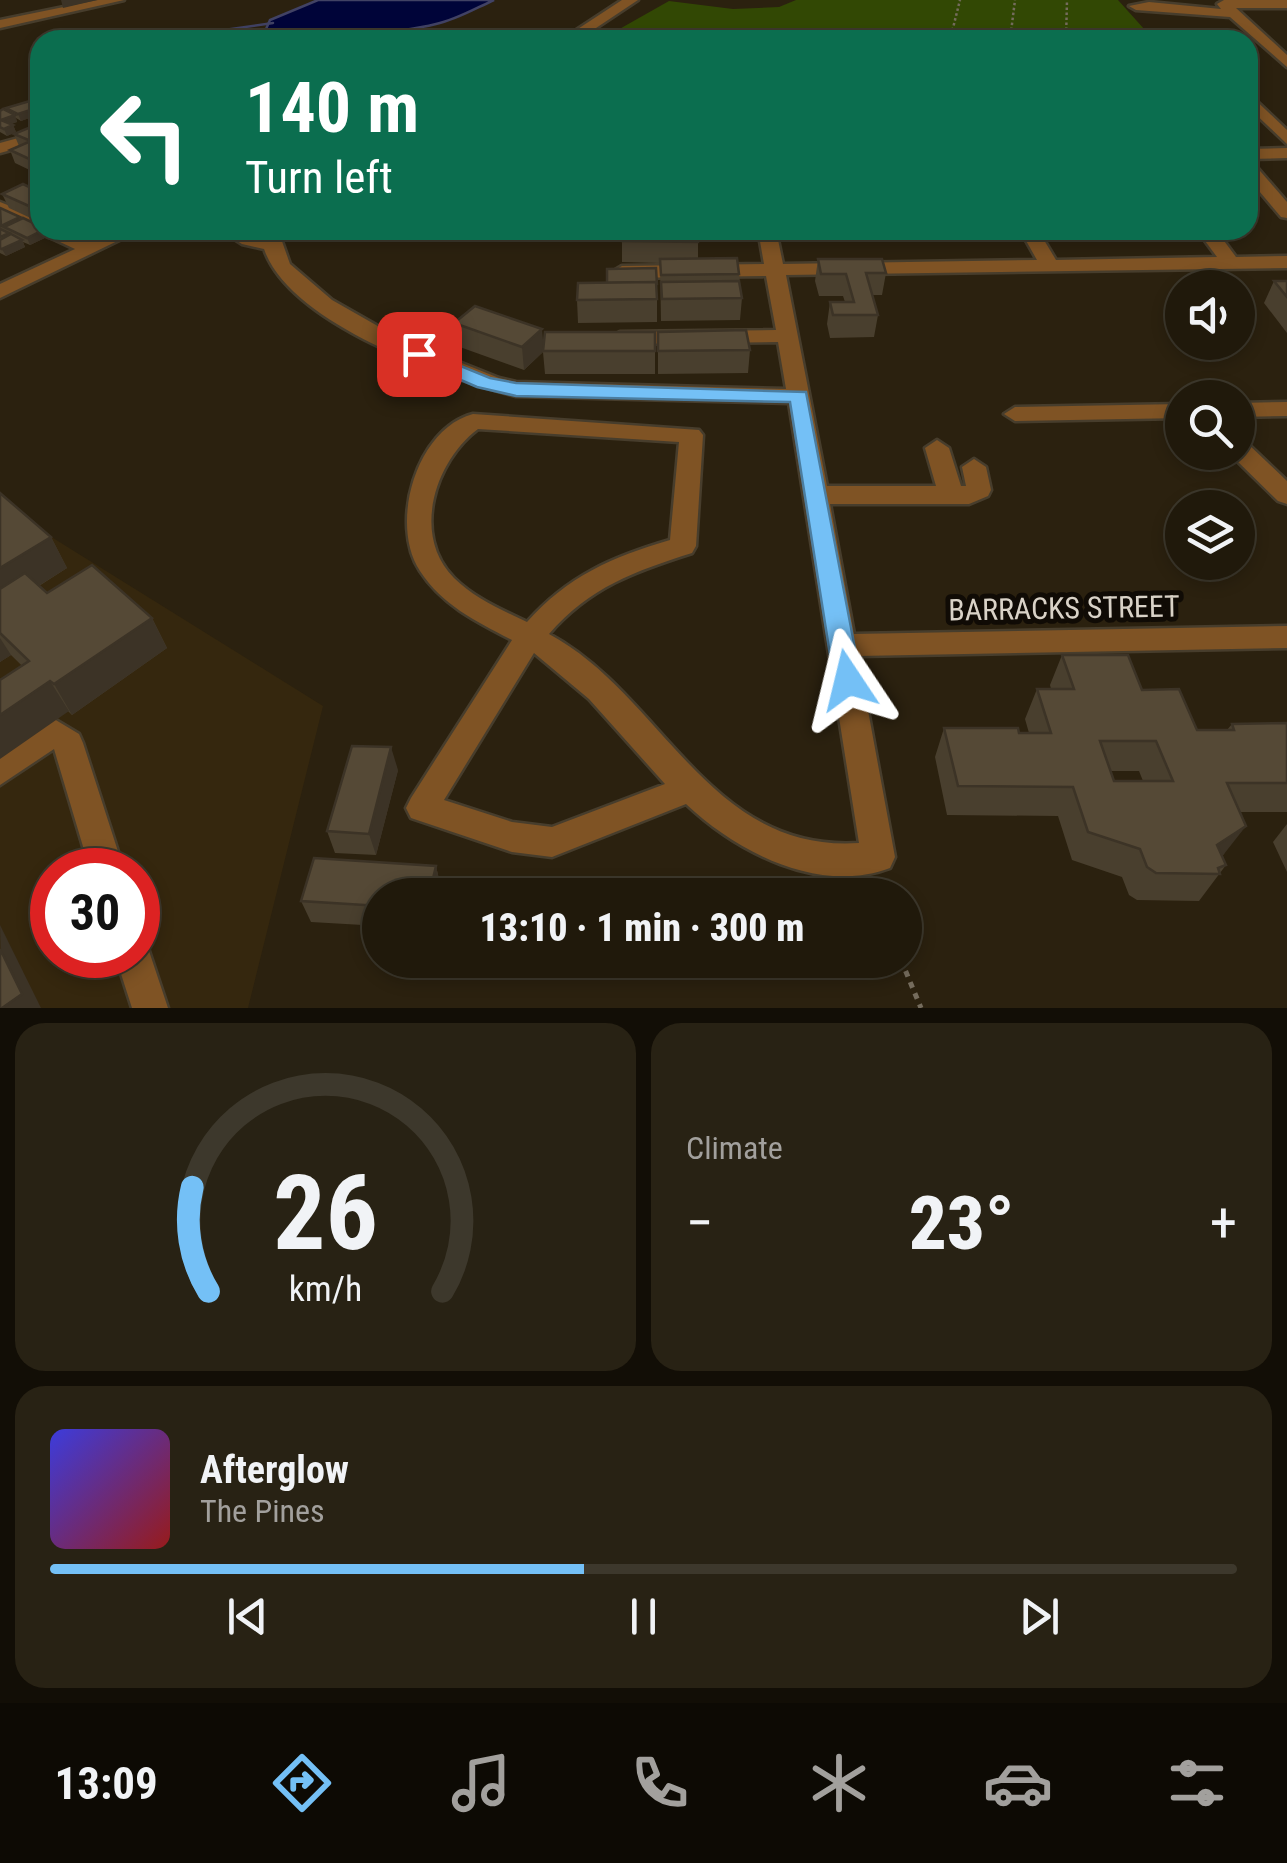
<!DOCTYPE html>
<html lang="en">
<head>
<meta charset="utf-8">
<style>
	:root { --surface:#20190b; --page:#282214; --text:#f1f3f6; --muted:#a2a09d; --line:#3d382c; --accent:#74c0f6 }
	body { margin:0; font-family:"Roboto Condensed",sans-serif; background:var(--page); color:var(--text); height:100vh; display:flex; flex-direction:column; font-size:38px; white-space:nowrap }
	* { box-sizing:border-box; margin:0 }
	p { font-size:32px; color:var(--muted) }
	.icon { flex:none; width:55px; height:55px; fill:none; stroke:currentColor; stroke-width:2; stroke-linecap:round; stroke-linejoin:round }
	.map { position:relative; height:1008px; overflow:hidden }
	.drawer { display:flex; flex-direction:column; gap:15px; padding:15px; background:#120e06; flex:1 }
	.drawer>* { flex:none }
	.banner { position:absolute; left:30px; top:30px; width:1228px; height:210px; border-radius:30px; box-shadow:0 5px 15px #0003,0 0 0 2px var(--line); background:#0b6e4f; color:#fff; overflow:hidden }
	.fabs { position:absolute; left:1165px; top:270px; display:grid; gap:20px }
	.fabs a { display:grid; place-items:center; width:90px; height:90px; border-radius:50%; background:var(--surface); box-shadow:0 5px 15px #0003,0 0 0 2px var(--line); font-size:50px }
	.speed { position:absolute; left:30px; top:848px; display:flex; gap:20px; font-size:50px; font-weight:700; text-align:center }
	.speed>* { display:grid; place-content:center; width:130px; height:130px; border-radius:50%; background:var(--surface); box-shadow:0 5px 15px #0003,0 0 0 2px var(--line); line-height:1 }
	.speed .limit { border:15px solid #d22; background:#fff; color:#111 }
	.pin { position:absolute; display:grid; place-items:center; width:85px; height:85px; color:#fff; margin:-42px; border-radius:20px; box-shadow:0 5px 15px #0006 }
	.me { position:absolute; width:110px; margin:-55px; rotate:350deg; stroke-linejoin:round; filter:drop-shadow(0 0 8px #0008) }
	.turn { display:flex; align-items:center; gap:35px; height:210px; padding:0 50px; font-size:45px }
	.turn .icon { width:130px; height:130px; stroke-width:2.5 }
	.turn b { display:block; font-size:70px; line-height:85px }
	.big { font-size:75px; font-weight:800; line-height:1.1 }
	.drawer .card { flex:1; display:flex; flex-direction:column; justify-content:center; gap:15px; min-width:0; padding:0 35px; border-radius:30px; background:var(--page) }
	.drawer .dial { align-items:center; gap:0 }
	.dial svg { height:260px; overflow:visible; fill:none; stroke:var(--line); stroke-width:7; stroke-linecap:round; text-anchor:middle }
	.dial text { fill:var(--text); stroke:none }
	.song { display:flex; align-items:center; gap:30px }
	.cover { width:120px; height:120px; border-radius:15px; background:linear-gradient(135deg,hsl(240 70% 55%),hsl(0 70% 35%)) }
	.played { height:10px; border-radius:5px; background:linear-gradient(90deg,var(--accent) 45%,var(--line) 45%) }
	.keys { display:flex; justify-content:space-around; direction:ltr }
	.heat { display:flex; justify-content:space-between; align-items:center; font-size:55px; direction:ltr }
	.drawer .tiles { flex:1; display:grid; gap:15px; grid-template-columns:1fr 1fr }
	.card:last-child { grid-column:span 2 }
	.trip { position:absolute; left:362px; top:878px; width:560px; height:100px; border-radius:50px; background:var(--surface); box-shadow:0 5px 15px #0003,0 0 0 2px var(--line); font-weight:800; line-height:100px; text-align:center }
	.menu { display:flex; height:160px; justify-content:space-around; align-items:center; background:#0d0a04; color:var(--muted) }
	.menu .icon { width:70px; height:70px }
	.menu .on { color:var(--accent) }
	.menu b { font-size:45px; color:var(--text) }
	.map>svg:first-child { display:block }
	.built { fill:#35270e; fill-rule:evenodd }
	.green { fill:#324804 }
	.water { fill:#000439; stroke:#414264; stroke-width:2.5 }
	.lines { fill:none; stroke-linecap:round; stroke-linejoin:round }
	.stream { stroke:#414264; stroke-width:2.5 }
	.minor-casing { stroke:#473d2c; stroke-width:5 }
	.path-far1 { stroke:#756c5d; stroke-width:2.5; stroke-dasharray:2.5 2.5; stroke-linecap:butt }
	.path { stroke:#756c5d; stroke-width:5; stroke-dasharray:6 6; stroke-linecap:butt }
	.minor { fill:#7f5324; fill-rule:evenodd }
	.wall { fill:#493f2e; fill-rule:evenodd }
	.shaded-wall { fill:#3c3326 }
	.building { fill:#554936; stroke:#3c3326; stroke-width:2.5; fill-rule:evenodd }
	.route { fill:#74c0f6; stroke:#4b7da0; stroke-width:2.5 }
	.labels { text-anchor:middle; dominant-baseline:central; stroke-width:10; stroke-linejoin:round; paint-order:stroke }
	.street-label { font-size:30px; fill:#d9d2c7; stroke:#100b05 }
</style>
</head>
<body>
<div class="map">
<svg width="1287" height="1008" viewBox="0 0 1287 1008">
	<rect width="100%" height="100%" fill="#2b210f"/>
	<path class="built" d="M 0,505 L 323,706 L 248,1008 L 0,1008 ZM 52,870 L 138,870 L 138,955 L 52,955 Z"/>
	<path class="green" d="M 796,0 L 1118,0 L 1154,40 L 600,40 L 669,1 L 733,9 L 779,7 Z"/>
	<path class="water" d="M 318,0 L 494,0 C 476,8 456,20 436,24 C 404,32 290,47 266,29 L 270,20 Z"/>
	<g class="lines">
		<path class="stream" d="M 188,40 L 217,31 L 273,23"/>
		<g class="minor-casing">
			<g id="minor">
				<path d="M 98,0 L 124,0 L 0,28 L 0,20 Z"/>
				<path d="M 622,0 L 638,0 L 578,40 L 561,40 Z"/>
				<path d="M 1224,0 L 1287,0 L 1287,8 L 1236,8 L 1287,55 L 1287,67 L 1230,17 L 1136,10 L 1129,6 L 1149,2 L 1221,9 L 1217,4 Z"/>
				<path d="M 1248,93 L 1287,130 L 1287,144 L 1248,107 Z"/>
				<path d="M 40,132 L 40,142 L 0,153 L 0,143 Z"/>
				<path d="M 1287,148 L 1287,158 L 1248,159 L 1248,149 Z"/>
				<path d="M 1248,163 L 1254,164 L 1287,202 L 1287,218 L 1281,217 L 1248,178 Z"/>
				<path d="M 0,202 L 40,218 L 40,230 L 65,230 L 90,242 L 116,230 L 140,230 L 0,298 L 0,284 L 75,249 L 0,214 Z"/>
				<path d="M 220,230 L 243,230 L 261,237 L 260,230 L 278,230 L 290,264 L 332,300 L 397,337 L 499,378 L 516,382 L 786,389 L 778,342 L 620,344 L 609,338 L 620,332 L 776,330 L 766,276 L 622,278 L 612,272 L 622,266 L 764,264 L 758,230 L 776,230 L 783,264 L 1037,260 L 1020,230 L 1038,230 L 1056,260 L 1217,257 L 1197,230 L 1216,230 L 1236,257 L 1287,256 L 1287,268 L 786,275 L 827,486 L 936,486 L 925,448 L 937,440 L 949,448 L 961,486 L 966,486 L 962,467 L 974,459 L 986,467 L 991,490 L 988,496 L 969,504 L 830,504 L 854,634 L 1287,626 L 1287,648 L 858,656 L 895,857 L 890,868 C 819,895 737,852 686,804 L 552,857 L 512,852 L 411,818 L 406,808 L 411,798 L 512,640 C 477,622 442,605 420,571 C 389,524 416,429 473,414 L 699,430 L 703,435 L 696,546 L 692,553 C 635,571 590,587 549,634 C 663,695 708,853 859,843 L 789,403 L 516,396 C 445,378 290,324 264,249 L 242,244 ZM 478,429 L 679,442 L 670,540 C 612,557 568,576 527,622 C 502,610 474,598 454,578 C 411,535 435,461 478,429 ZM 534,653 L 589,699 L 665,784 L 552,827 L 512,822 L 444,800 Z"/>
				<path d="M 1287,402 L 1287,416 L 1238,417 L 1238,403 Z"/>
				<path d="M 1182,404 L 1182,418 L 1015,421 L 1004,414 L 1015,407 Z"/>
				<path d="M 1238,440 L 1246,442 L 1287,481 L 1287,504 L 1278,501 L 1230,454 L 1238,452 Z"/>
				<path d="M 54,719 L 79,734 L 83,743 L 124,870 L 90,870 L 54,749 L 0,785 L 0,754 Z"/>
				<path d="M 138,939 L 146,942 L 168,1008 L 132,1008 L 115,955 L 138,955 Z"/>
			</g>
		</g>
		<g class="path-far1">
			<path d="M 899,36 L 927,40"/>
			<path d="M 950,40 L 960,0"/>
			<path d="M 1010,40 L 1015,0"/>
			<path d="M 1066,40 L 1067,0"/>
		</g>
		<g class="path">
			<path d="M 882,880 L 885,895"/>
			<path d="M 901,960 L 921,1008"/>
		</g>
		<use href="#minor" class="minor"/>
	</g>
	<g class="wall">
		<path d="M 40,98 L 40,114 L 21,121 L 16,118 L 17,122 L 10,124 L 13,125 L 16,132 L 7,136 L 0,132 L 0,111 L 7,111 L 6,108 Z"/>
		<path d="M 40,129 L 40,175 L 15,163 L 10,150 L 19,146 L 14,134 Z"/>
		<path d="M 40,192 L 35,220 L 9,208 L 2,194 Z"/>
		<path d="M 0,208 L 40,230 L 46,230 L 49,236 L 30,245 L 23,242 L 25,247 L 6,256 L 0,253 Z"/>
		<path d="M 698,230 L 698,259 L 739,274 L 742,298 L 740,320 L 661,321 L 660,263 L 622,262 L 622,241 Z"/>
		<path d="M 818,259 L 886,273 L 882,295 L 872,295 L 878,315 L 874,337 L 830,338 L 827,324 L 830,302 L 845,302 L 843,296 L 819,296 L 815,281 Z"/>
		<path d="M 1274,281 L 1287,281 L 1287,333 L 1264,303 Z"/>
		<path d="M 657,299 L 657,322 L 578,323 L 577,300 Z"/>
		<path d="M 454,323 L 543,347 L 655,332 L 655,374 L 545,374 L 543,352 L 524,370 L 457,346 Z"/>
		<path d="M 658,332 L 750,350 L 748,373 L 658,374 Z"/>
		<path d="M 0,493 L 51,537 L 67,568 L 39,586 L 47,593 L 152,618 L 167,648 L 72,715 L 11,655 L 0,662 Z"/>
		<path d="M 1062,655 L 1142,690 L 1197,730 L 1227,730 L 1232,724 L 1287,723 L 1287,812 L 1239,812 L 1224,854 L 1222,856 L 1226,865 L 1199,901 L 1137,900 L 1129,895 L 1122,877 L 1072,860 L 1058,816 L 947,815 L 935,757 L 944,728 L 1029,733 L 1025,719 L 1037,689 L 1051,689 L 1050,685 ZM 1111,771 L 1139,771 L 1143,781 L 1114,781 Z"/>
		<path d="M 398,770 L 376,855 L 335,853 L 327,831 Z"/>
		<path d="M 1287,824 L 1287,872 L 1273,842 Z"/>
		<path d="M 436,866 L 441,888 L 380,895 L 380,926 L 311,922 L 301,901 Z"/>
	</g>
	<g class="shaded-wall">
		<path d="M 61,0 L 97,0 L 63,8 Z"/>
		<path d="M 40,107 L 40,114 L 21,121 L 18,114 Z"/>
		<path d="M 15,115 L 17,122 L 4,127 L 1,120 Z"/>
		<path d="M 13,125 L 16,132 L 7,136 L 4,129 Z"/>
		<path d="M 40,200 L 40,217 L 35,220 L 29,206 Z"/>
		<path d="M 43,230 L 46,230 L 49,236 L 30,245 L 27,238 Z"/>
		<path d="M 22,240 L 25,247 L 6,256 L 2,249 Z"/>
		<path d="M 542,329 L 544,351 L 524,370 L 522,347 Z"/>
		<path d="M 51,537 L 67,568 L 0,610 L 0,568 Z"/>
		<path d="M 152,618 L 167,648 L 72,715 L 54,684 Z"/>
		<path d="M 0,638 L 11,655 L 0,662 Z"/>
		<path d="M 50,681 L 69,711 L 0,759 L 0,715 Z"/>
		<path d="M 391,747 L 398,770 L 376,855 L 369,834 Z"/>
		<path d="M 1246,826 L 1224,854 L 1197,873 L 1217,845 Z"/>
		<path d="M 436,866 L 441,888 L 440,895 L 429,895 Z"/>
		<path d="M 0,925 L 41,1008 L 2,1008 Z"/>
	</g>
	<g class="building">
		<path d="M 40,98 L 40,107 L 18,114 L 6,108 Z"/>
		<path d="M 3,109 L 15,115 L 1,120 L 13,125 L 4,129 L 0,127 L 0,111 Z"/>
		<path d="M 33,126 L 40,129 L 40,164 L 10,150 L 31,141 L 14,134 Z"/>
		<path d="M 23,184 L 40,192 L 40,200 L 29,206 L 2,194 Z"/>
		<path d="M 0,208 L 20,217 L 1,226 Z"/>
		<path d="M 23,218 L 40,226 L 40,230 L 43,230 L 27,238 L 4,227 Z"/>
		<path d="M 0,229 L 9,233 L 0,237 Z"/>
		<path d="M 623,230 L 698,230 L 698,242 L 622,241 Z"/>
		<path d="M 11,234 L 22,240 L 2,249 L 0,248 L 0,240 Z"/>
		<path d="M 737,258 L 739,274 L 661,275 L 660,259 Z"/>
		<path d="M 818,259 L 882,259 L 886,273 L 866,273 L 878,315 L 833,315 L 830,302 L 854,302 L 846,274 L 821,274 Z"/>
		<path d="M 656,268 L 657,285 L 656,282 L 607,283 L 607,269 Z"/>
		<path d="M 739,281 L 742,298 L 662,299 L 661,282 Z"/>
		<path d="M 1274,281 L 1287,281 L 1287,297 Z"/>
		<path d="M 656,282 L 657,299 L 577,300 L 578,283 Z"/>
		<path d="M 475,306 L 542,329 L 522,347 L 454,323 Z"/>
		<path d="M 746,330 L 750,350 L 658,351 L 658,332 Z"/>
		<path d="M 545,332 L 655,332 L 655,351 L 543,351 Z"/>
		<path d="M 0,493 L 51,537 L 0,568 Z"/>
		<path d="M 92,565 L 152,618 L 54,684 L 50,681 L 0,715 L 0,680 L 29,661 L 0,633 L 0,589 L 25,573 L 47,593 Z"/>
		<path d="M 1062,655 L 1128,655 L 1142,690 L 1179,689 L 1197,730 L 1234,730 L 1232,724 L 1287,723 L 1287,783 L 1227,783 L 1246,826 L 1217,845 L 1226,865 L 1218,868 L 1220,874 L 1156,873 L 1147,867 L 1140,849 L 1088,832 L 1073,787 L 958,786 L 944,728 L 1018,728 L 1019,733 L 1051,733 L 1037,689 L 1074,689 ZM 1100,741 L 1156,741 L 1173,781 L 1114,781 Z"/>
		<path d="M 352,746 L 391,747 L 369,834 L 327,831 Z"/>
		<path d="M 314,858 L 436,866 L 429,895 L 380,895 L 380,906 L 301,901 Z"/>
		<path d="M 0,949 L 22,994 L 2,1008 L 0,1008 Z"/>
	</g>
	<path class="route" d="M 419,349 L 490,378 L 516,383 L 806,392 L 861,680 L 857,688 L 848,691 L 838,688 L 834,680 L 790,402 L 516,396 L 477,387 L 412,359 L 412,350 Z"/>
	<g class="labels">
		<g class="street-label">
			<text transform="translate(1064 608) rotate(-1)">BARRACKS STREET</text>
		</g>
	</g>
</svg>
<div class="fabs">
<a><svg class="icon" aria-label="sound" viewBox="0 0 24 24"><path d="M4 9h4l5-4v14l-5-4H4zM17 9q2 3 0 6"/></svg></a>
<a><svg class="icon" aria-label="search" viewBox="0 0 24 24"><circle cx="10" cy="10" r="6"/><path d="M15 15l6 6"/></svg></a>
<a><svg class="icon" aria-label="layers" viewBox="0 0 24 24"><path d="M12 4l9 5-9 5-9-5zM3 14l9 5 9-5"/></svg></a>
</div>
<div class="speed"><div class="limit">30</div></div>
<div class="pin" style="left:419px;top:354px;background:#d93025"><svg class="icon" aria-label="arrive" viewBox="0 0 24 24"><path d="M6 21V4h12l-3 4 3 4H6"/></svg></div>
<svg class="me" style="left:848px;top:680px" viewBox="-20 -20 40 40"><path d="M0-17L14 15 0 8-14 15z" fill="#74c0f6" stroke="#fff" stroke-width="4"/></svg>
<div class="trip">13:10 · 1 min · 300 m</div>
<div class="banner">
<div class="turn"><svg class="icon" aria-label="left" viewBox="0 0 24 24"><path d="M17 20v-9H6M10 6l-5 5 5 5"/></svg><div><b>140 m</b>Turn left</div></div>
</div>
</div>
<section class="drawer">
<div class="tiles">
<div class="card dial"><svg viewBox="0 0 100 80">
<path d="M14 69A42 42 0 1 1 86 69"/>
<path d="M14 69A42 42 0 0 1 9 37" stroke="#74c0f6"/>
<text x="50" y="56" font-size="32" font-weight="700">26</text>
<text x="50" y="72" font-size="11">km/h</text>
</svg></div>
<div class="card"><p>Climate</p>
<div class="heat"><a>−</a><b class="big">23°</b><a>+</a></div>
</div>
<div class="card">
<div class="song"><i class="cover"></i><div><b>Afterglow</b><p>The Pines</p></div></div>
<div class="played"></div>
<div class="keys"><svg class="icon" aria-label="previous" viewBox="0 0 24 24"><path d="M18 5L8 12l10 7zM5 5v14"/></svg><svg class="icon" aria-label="pause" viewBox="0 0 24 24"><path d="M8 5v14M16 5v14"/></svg><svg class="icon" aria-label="next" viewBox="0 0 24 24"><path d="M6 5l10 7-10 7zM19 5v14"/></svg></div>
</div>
</div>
</section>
<nav class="menu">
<b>13:09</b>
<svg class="icon on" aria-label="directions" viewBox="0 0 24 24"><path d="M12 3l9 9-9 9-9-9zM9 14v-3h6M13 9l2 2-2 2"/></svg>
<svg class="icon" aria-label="music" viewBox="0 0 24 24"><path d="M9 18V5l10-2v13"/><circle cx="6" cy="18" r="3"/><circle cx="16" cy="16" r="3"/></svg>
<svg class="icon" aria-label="phone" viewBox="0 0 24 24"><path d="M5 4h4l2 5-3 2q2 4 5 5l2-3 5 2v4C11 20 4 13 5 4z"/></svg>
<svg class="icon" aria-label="climate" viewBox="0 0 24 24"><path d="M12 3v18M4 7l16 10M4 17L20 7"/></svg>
<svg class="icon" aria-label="car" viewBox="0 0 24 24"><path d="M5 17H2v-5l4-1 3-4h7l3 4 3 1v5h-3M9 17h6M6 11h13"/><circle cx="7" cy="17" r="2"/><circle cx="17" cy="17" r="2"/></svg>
<svg class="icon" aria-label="filters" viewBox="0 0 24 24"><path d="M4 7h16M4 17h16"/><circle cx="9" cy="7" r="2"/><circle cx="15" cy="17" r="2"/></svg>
</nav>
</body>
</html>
